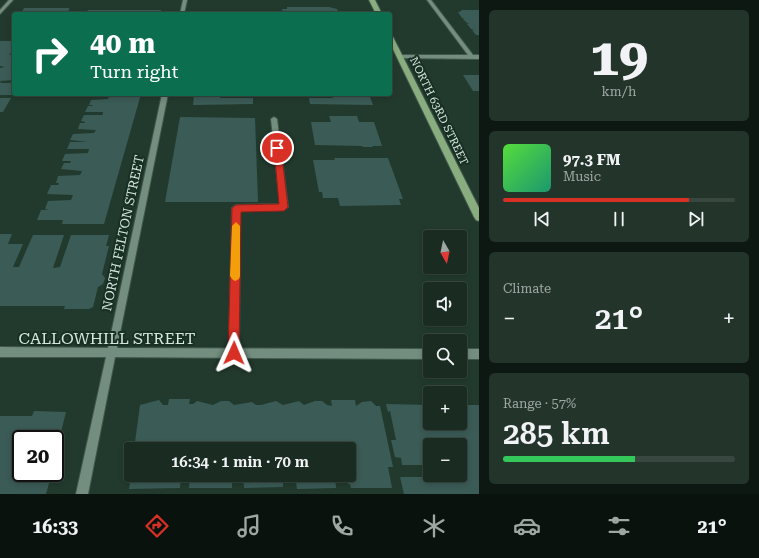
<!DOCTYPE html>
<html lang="en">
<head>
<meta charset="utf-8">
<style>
	:root { --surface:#1a2c22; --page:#23342a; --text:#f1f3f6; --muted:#9fa7a5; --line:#384840; --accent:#d93025 }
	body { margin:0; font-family:"Roboto Serif",serif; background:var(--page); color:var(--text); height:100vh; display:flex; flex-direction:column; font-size:15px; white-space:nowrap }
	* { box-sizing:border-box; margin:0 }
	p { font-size:13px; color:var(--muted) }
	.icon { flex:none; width:22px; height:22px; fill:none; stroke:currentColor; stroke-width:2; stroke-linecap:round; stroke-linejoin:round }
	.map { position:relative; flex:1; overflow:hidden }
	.panel { display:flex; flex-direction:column; gap:10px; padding:10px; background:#0e1813; width:280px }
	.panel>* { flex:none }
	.guide { position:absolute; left:12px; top:12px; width:380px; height:84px; border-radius:4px; box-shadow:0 2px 6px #0003,0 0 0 1px var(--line); background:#0b6e4f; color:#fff; overflow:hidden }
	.needle { width:26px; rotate:171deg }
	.fabs { position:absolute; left:423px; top:230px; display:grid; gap:8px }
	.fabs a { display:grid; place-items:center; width:44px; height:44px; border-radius:4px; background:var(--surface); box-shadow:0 2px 6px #0003,0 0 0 1px var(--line); font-size:20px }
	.speed { position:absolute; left:12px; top:430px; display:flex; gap:8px; font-size:20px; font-weight:700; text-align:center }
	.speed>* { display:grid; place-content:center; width:52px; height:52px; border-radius:50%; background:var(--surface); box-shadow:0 2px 6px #0003,0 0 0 1px var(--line); line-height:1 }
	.speed .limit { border:2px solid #111; border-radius:6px; background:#fff; color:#111 }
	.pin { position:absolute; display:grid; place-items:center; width:34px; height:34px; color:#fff; margin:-17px; border:2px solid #fff; border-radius:50%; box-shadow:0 1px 4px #0007 }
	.me { position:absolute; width:44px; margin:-22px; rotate:1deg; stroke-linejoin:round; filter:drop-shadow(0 0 3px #0008) }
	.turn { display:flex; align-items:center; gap:14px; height:84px; padding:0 12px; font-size:18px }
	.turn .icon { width:52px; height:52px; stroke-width:2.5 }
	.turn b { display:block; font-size:28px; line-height:34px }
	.big { font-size:30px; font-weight:600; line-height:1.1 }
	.panel .tile { flex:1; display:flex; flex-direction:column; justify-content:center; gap:6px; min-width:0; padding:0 14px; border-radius:6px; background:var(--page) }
	.panel .dial { align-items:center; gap:0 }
	.dial b { font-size:52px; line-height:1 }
	.song { display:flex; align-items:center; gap:12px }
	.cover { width:48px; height:48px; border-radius:6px; background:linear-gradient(135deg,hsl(110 70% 55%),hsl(160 70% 35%)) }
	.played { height:4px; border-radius:2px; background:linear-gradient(90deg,var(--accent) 80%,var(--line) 80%) }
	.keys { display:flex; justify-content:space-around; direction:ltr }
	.heat { display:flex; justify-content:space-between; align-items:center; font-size:22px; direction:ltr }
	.charge { height:6px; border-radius:3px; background:linear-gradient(90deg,#34c759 57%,var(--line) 0) }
	.trip { position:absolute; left:124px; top:442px; width:232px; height:40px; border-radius:4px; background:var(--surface); box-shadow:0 2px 6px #0003,0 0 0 1px var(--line); font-weight:600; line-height:40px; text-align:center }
	.menu { display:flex; height:64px; justify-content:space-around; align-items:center; background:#0a120e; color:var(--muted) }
	.menu .icon { width:28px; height:28px }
	.menu .selected { color:var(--accent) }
	.menu b { font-size:18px; color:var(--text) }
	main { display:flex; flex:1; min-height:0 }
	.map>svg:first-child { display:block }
	.building { fill:#3b5b57 }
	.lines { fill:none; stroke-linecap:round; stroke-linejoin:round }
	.lane-casing { stroke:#42584d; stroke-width:2 }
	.street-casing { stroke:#42584d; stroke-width:2 }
	.primary-casing { stroke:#42584d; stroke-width:2 }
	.lane { fill:#738e7f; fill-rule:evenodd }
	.street { fill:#738e7f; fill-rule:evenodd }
	.primary { fill:#89ad7e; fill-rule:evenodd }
	.route { fill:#d93025; stroke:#8d1f18 }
	.slow { fill:#f59e0b }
	.labels { text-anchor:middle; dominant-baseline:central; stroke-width:4; stroke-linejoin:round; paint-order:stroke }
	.far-street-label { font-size:11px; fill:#d8e7de; stroke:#173023 }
	.street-label { font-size:13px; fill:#d8e7de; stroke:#173023 }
	.near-street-label { font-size:16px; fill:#d8e7de; stroke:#173023 }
</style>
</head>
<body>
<main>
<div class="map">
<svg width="479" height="494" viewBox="0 0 479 494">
	<rect width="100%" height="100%" fill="#223a2d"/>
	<g class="building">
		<path d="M 287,7 L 329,7 L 337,9 L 339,13 L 199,14 L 200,11 L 283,12 L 282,9 L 287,9 Z"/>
		<path d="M 24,8 L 69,8 L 69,10 L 66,14 L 21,14 Z"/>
		<path d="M 88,10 L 161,10 L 161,12 L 160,14 L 85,14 Z"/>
		<path d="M 461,10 L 479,10 L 479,35 L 476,35 L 472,30 L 475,30 L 471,29 L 467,24 L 469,23 L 467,23 L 463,19 L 465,19 L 462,18 L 458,12 L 461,12 L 459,11 L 462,11 Z"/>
		<path d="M 0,41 L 14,41 L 14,53 L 11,53 L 9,55 L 14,54 L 14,66 L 10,67 L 14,68 L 14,80 L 0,81 L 1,83 L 14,83 L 14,95 L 0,95 L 0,68 L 5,67 L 0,66 Z"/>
		<path d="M 463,75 L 479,75 L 479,91 L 473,91 Z"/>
		<path d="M 93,94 L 141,94 L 104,224 L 62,224 L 63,220 L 37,220 L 41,210 L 49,210 L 45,209 L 48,201 L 71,200 L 73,195 L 47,194 L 51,185 L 58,185 L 59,183 L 56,183 L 58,176 L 80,175 L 82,171 L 61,169 L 64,163 L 70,163 L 71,161 L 62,161 L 65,154 L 88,153 L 89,149 L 67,149 L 70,142 L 88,142 L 70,140 L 73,134 L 94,133 L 96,130 L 78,129 L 80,123 L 85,123 L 85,122 L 81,121 L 84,115 L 102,115 L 103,114 L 103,112 L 85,112 L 88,106 L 92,106 L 93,105 L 89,105 L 91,100 L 108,99 L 109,96 L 92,96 Z"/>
		<path d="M 194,94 L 220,94 L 220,98 L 253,98 L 253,104 L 193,105 Z"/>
		<path d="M 332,94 L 369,94 L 373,105 L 310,104 L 309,98 L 333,98 Z"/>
		<path d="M 0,98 L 11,98 L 3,112 L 0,112 Z"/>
		<path d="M 329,116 L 357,116 L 359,122 L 374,122 L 382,146 L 372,146 L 373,147 L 363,147 L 362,146 L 315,145 L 311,122 L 331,122 Z"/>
		<path d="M 180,117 L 255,118 L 258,202 L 165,202 Z"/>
		<path d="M 334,158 L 388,158 L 403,199 L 399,199 L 401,205 L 340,206 L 338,198 L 323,198 L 322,192 L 319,192 L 313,160 L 335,160 Z"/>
		<path d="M 0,234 L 12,234 L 8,244 L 23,244 L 13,267 L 19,267 L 33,235 L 64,235 L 53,268 L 60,267 L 71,235 L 109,235 L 106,246 L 109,246 L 102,274 L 105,278 L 103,284 L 98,287 L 93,307 L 89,309 L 64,309 L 65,306 L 0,306 Z"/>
		<path d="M 169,399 L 190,399 L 189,404 L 193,404 L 197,401 L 213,405 L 221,401 L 229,401 L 234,405 L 252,402 L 256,405 L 261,405 L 276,401 L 283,405 L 299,401 L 304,405 L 315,401 L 322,401 L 327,405 L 332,406 L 331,400 L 355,400 L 356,406 L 362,402 L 371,401 L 376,406 L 380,406 L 393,467 L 388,467 L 392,488 L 351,488 L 350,484 L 348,484 L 347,475 L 349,475 L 349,449 L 131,449 L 131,462 L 129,456 L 129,449 L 135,442 L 140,405 L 159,400 L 163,405 L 168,405 Z"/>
		<path d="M 386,404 L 430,405 L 430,423 L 460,423 L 460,405 L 479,405 L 479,494 L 404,494 L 400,477 L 466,477 L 464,469 L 460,468 L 460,445 L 430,445 L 430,465 L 402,465 L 401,458 L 395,457 L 391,440 L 396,440 L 390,411 L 388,412 Z"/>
		<path d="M 34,411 L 66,412 L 58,444 L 61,452 L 58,462 L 55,465 L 55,439 L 21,439 L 21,473 L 52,473 L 46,494 L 0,494 L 0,416 L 32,416 Z"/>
		<path d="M 131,475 L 181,475 L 180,488 L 129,489 Z"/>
		<path d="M 190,475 L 232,475 L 232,488 L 189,488 Z"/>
		<path d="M 243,475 L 285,475 L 285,483 L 283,482 L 283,487 L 244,488 Z"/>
		<path d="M 295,475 L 335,475 L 336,488 L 297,489 Z"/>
	</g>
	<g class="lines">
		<g class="lane-casing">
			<g id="lane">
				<path d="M 427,0 L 431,0 L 473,55 L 479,55 L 479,59 L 398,58 L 398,56 L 400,55 L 468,55 Z"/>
				<path d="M 274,117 L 277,119 L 288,207 L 284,210 L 240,211 L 239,353 L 237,356 L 234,358 L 231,356 L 229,353 L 232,208 L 236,205 L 280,204 L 271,119 Z"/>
			</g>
		</g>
		<g class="street-casing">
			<g id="street">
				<path d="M 9,0 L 13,0 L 0,14 L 0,10 Z"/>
				<path d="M 183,0 L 187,0 L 184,14 L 180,14 Z"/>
				<path d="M 162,94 L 168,94 L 117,348 L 430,349 L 430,359 L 115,357 L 88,494 L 76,494 L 106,357 L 0,357 L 0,347 L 108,348 Z"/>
				<rect x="460" y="349" width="19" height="10"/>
			</g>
		</g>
		<g class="primary-casing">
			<g id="primary">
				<path d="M 369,0 L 375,0 L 382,14 L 376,14 Z"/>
				<path d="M 390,35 L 393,37 L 479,208 L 479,221 L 476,220 L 474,217 L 390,43 Z"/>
			</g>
		</g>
		<use href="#lane" class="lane"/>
		<use href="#street" class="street"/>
		<use href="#primary" class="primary"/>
	</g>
	<path class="route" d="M 275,146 L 277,146 L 281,148 L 288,207 L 284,211 L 241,212 L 239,353 L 238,357 L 234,359 L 230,357 L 228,353 L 232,208 L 236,205 L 279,204 L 274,148 Z"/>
	<path class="slow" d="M 236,222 L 240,226 L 240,276 L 239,279 L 235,281 L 232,279 L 230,276 L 232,226 Z"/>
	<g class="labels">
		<g class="far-street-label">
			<text transform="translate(439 111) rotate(64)">NORTH 63RD STREET</text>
		</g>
		<g class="street-label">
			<text transform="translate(123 233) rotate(-78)">NORTH FELTON STREET</text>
		</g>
		<g class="near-street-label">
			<text x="107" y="338">CALLOWHILL STREET</text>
		</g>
	</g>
</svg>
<div class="fabs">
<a><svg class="needle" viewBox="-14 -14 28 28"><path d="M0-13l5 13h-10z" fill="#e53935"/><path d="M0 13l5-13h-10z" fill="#9fa7a5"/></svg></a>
<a><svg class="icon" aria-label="sound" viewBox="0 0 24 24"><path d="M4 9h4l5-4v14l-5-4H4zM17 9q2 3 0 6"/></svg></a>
<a><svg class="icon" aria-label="search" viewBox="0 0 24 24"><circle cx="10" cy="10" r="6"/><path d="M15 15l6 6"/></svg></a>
<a>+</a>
<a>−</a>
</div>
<div class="speed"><div class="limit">20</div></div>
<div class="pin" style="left:277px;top:148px;background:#d93025"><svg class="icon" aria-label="arrive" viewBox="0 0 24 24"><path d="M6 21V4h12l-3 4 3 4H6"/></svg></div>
<svg class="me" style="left:234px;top:353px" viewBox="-20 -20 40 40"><path d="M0-17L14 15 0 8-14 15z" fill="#d93025" stroke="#fff" stroke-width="4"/></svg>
<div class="trip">16:34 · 1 min · 70 m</div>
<div class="guide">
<div class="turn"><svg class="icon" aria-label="right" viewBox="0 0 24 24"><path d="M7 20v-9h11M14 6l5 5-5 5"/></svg><div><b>40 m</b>Turn right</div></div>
</div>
</div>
<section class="panel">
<div class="tile dial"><b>19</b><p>km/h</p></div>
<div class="tile">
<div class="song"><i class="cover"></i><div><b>97.3 FM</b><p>Music</p></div></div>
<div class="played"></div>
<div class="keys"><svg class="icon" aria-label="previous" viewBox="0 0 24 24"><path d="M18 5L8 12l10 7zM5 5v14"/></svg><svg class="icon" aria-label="pause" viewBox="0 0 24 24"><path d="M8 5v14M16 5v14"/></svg><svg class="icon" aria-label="next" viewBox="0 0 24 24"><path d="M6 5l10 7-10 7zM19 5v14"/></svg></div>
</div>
<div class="tile"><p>Climate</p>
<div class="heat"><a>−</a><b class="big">21°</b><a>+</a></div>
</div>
<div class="tile"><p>Range · 57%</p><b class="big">285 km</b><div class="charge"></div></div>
</section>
</main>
<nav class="menu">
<b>16:33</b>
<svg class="icon selected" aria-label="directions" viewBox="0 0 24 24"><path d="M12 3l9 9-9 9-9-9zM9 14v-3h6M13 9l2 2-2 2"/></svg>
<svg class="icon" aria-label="music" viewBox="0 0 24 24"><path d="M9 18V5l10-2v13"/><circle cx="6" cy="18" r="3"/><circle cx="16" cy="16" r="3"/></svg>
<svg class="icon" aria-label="phone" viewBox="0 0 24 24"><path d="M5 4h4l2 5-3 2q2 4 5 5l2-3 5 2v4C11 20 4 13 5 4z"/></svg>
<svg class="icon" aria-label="climate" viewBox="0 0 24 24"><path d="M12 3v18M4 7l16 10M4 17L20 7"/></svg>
<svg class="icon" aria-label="car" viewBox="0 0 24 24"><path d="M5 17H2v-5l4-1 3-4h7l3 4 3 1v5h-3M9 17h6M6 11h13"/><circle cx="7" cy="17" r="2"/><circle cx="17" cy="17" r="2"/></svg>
<svg class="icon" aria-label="filters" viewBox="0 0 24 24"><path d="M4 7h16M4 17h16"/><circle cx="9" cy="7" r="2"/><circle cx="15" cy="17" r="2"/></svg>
<b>21°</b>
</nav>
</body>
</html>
